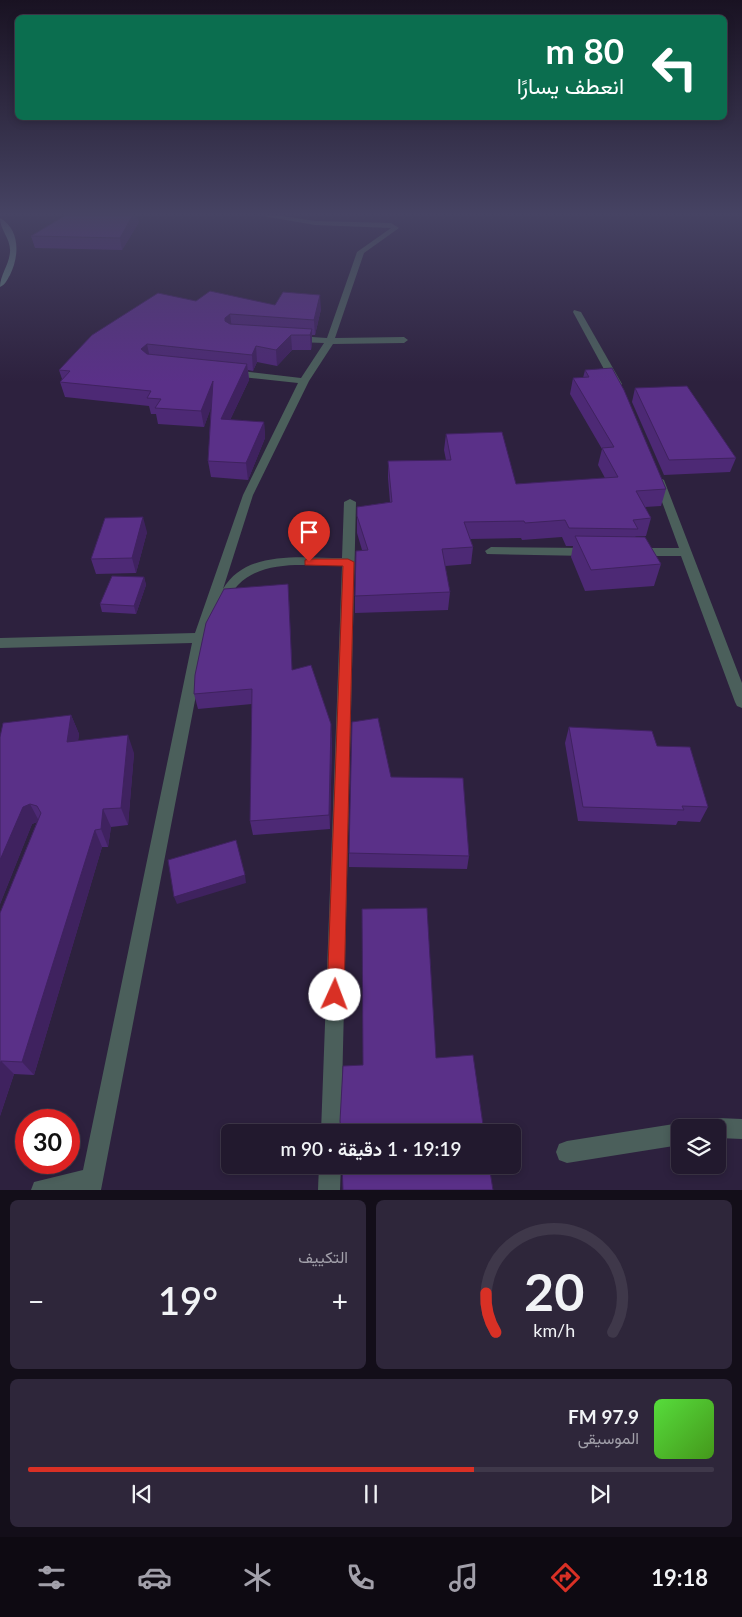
<!DOCTYPE html>
<html lang="ar">
<head>
<meta charset="utf-8">
<style>
	:root { --surface:#22192e; --page:#2e263a; --text:#f1f3f6; --muted:#a2a0aa; --line:#3f384a; --accent:#d93025 }
	body { margin:0; font-family:Lato,Vazirmatn,sans-serif; background:var(--page); color:var(--text); direction:rtl; height:100vh; display:flex; flex-direction:column; font-size:19px; white-space:nowrap }
	* { box-sizing:border-box; margin:0 }
	p { font-size:16px; color:var(--muted) }
	.icon { flex:none; width:28px; height:28px; fill:none; stroke:currentColor; stroke-width:2; stroke-linecap:round; stroke-linejoin:round }
	.map { position:relative; height:1190px; overflow:hidden; direction:ltr }
	.details { display:flex; flex-direction:column; gap:10px; padding:10px; background:#130e19; flex:1 }
	.details>* { flex:none }
	.guide { position:absolute; left:15px; top:15px; width:712px; height:105px; border-radius:8px; box-shadow:0 2px 8px #0003,0 0 0 1px var(--line); direction:rtl; background:#0b6e4f; color:#fff; overflow:hidden }
	.buttons { position:absolute; left:671px; top:1119px; display:grid; gap:10px }
	.buttons a { display:grid; place-items:center; width:55px; height:55px; border-radius:8px; background:var(--surface); box-shadow:0 2px 8px #0003,0 0 0 1px var(--line); font-size:25px }
	.speed { position:absolute; left:15px; top:1109px; display:flex; gap:10px; font-size:25px; font-weight:700; text-align:center }
	.speed>* { display:grid; place-content:center; width:65px; height:65px; border-radius:50%; background:var(--surface); box-shadow:0 2px 8px #0003,0 0 0 1px var(--line); line-height:1 }
	.speed .limit { border:8px solid #d22; background:#fff; color:#111 }
	.pin { position:absolute; display:grid; place-items:center; width:42px; height:42px; color:#fff; margin:-51px -21px; border-radius:50% 50% 50% 0; rotate:-45deg; box-shadow:0 0 5px #0007 }
	.pin .icon { rotate:45deg }
	.me { position:absolute; width:55px; margin:-28px; rotate:2deg; stroke-linejoin:round; filter:drop-shadow(0 0 4px #0008) }
	.turn { display:flex; align-items:center; gap:18px; height:105px; padding:0 20px; font-size:22px }
	.turn .icon { width:65px; height:65px; stroke-width:2.5 }
	.turn b { display:block; font-size:35px; line-height:42px }
	.big { font-size:38px; font-weight:600; line-height:1.1 }
	.details .tile { flex:1; display:flex; flex-direction:column; justify-content:center; gap:8px; min-width:0; padding:0 18px; border-radius:8px; background:var(--page) }
	.details .dial { align-items:center; gap:0 }
	.dial svg { height:130px; overflow:visible; fill:none; stroke:var(--line); stroke-width:7; stroke-linecap:round; text-anchor:middle }
	.dial text { fill:var(--text); stroke:none }
	.song { display:flex; align-items:center; gap:15px }
	.cover { width:60px; height:60px; border-radius:8px; background:linear-gradient(135deg,hsl(110 70% 55%),hsl(100 70% 35%)) }
	.played { height:5px; border-radius:2px; background:linear-gradient(90deg,var(--accent) 65%,var(--line) 65%) }
	.keys { display:flex; justify-content:space-around; direction:ltr }
	.heat { display:flex; justify-content:space-between; align-items:center; font-size:28px; direction:ltr }
	.details .tiles { flex:1; display:grid; gap:10px; grid-template-columns:1fr 1fr }
	.tile:last-child { grid-column:span 2 }
	.trip { position:absolute; left:221px; top:1124px; width:300px; height:50px; border-radius:8px; background:var(--surface); box-shadow:0 2px 8px #0003,0 0 0 1px var(--line); font-weight:600; line-height:50px; text-align:center; direction:rtl }
	.tab-bar { display:flex; height:80px; justify-content:space-around; align-items:center; background:#0e0a12; color:var(--muted) }
	.tab-bar .icon { width:35px; height:35px }
	.tab-bar .selected { color:var(--accent) }
	.tab-bar b { font-size:22px; color:var(--text) }
	.map>svg:first-child { display:block }
	.lines { fill:none; stroke-linecap:round; stroke-linejoin:round }
	.street { fill:#4b5f5b; fill-rule:evenodd }
	.secondary { fill:#5e7e78; fill-rule:evenodd }
	.wall { fill:#4d2975 }
	.shaded-wall { fill:#3f225f }
	.building { fill:#5a3088; stroke:#3f225f }
	.route { fill:#d93025; stroke:#8d1f18 }
</style>
</head>
<body>
<div class="map">
<svg width="742" height="1190" viewBox="0 0 742 1190">
	<rect width="100%" height="100%" fill="#2d213e"/>
	<g class="lines">
		<g class="street">
			<path d="M 257,215 L 276,215 L 315,221 L 391,223 L 399,228 L 364,253 L 335,338 L 404,337 L 408,340 L 404,343 L 333,344 L 309,381 L 253,495 L 223,589 C 246,549 303,558 342,558 L 344,502 L 350,499 L 356,502 L 341,1132 L 321,1132 L 342,566 C 308,566 265,558 238,585 C 233,590 230,599 226,605 L 217,605 L 211,631 L 207,638 L 101,1190 L 31,1190 L 34,1182 L 83,1170 L 192,643 L 0,648 L 0,638 L 195,633 L 243,495 L 298,383 L 232,376 L 227,373 L 232,370 L 301,378 L 324,343 L 297,342 L 293,339 L 297,336 L 327,338 L 357,252 L 391,228 L 315,225 Z"/>
			<path d="M 574,310 L 581,312 L 622,384 L 620,386 L 617,387 L 612,384 L 573,312 Z"/>
			<path d="M 659,477 L 664,480 L 742,683 L 742,708 L 737,706 L 735,702 L 681,556 L 638,556 L 632,552 L 638,548 L 679,548 L 654,480 Z"/>
			<path d="M 491,547 L 588,548 L 594,552 L 588,556 L 487,554 L 485,551 Z"/>
			<path d="M 718,1118 L 742,1119 L 742,1139 L 718,1138 L 718,1128 L 708,1128 L 711,1121 Z"/>
			<path d="M 680,1123 L 688,1128 L 680,1128 L 680,1145 L 567,1163 L 559,1160 L 556,1152 L 559,1144 L 567,1141 Z"/>
			<path d="M 319,1165 L 341,1165 L 340,1190 L 318,1190 Z"/>
		</g>
		<path class="secondary" d="M 0,218 C 21,230 19,257 10,275 C 7,280 5,285 0,287 C 0,275 9,265 10,252 C 11,239 0,230 0,218 Z"/>
	</g>
	<g class="wall">
		<path d="M 139,222 L 122,250 L 35,248 L 31,236 Z"/>
		<path d="M 196,301 L 275,305 L 321,309 L 315,335 L 312,335 L 312,344 L 311,350 L 292,350 L 277,366 L 257,362 L 253,371 L 248,370 L 249,380 L 230,420 L 264,422 L 265,438 L 248,480 L 211,477 L 208,461 L 211,407 L 204,427 L 158,424 L 156,414 L 151,414 L 149,406 L 65,397 L 60,382 L 62,379 L 59,370 Z"/>
		<path d="M 585,370 L 666,489 L 661,506 L 645,507 L 651,518 L 646,536 L 635,536 L 661,564 L 654,586 L 585,591 L 571,557 L 573,546 L 566,546 L 562,537 L 522,540 L 521,538 L 470,539 L 473,547 L 471,564 L 445,566 L 450,592 L 448,610 L 355,613 L 355,596 L 362,550 L 357,533 L 357,507 L 390,502 L 388,478 L 388,461 L 446,460 L 444,450 L 446,434 L 516,484 L 605,478 L 598,465 L 602,449 L 570,394 L 573,378 L 583,378 Z"/>
		<path d="M 635,388 L 736,458 L 730,472 L 664,475 L 632,402 Z"/>
		<path d="M 147,532 L 136,573 L 96,574 L 91,559 Z"/>
		<path d="M 144,577 L 146,585 L 136,614 L 102,612 L 100,604 Z"/>
		<path d="M 289,599 L 292,670 L 332,739 L 330,829 L 253,835 L 250,821 L 252,704 L 198,709 L 194,694 Z"/>
		<path d="M 71,715 L 79,734 L 78,741 L 134,753 L 128,825 L 111,827 L 108,847 L 102,847 L 34,1075 L 14,1074 L 0,1116 L 0,913 L 37,822 L 32,824 L 0,904 L 0,737 Z"/>
		<path d="M 569,727 L 657,746 L 708,807 L 700,822 L 678,821 L 676,825 L 578,821 L 565,743 Z"/>
		<path d="M 391,777 L 469,856 L 467,869 L 349,867 L 349,853 Z"/>
	</g>
	<g class="shaded-wall">
		<path d="M 133,215 L 137,215 L 139,222 L 122,250 L 120,238 Z"/>
		<path d="M 320,295 L 321,309 L 315,335 L 314,320 Z"/>
		<path d="M 230,314 L 232,329 L 227,332 L 225,318 Z"/>
		<path d="M 312,329 L 312,344 L 311,350 L 310,335 Z"/>
		<path d="M 291,335 L 292,350 L 277,366 L 276,350 Z"/>
		<path d="M 147,344 L 150,359 L 141,349 Z"/>
		<path d="M 256,346 L 257,362 L 253,371 L 252,355 Z"/>
		<path d="M 247,364 L 249,380 L 223,435 L 221,419 Z"/>
		<path d="M 213,381 L 215,397 L 204,427 L 201,411 Z"/>
		<path d="M 264,422 L 265,438 L 248,480 L 246,463 Z"/>
		<path d="M 143,517 L 147,532 L 136,573 L 132,558 Z"/>
		<path d="M 144,577 L 146,585 L 136,614 L 134,606 Z"/>
		<path d="M 288,584 L 289,599 L 293,685 L 292,670 Z"/>
		<path d="M 71,715 L 79,734 L 75,760 L 67,742 Z"/>
		<path d="M 331,724 L 332,739 L 330,829 L 329,815 Z"/>
		<path d="M 128,735 L 134,753 L 128,825 L 121,808 Z"/>
		<path d="M 30,804 L 39,821 L 32,824 L 0,904 L 0,860 L 23,807 Z"/>
		<path d="M 103,809 L 111,827 L 108,847 L 101,829 Z"/>
		<path d="M 95,830 L 102,847 L 34,1075 L 22,1062 Z"/>
		<path d="M 245,875 L 246,883 L 177,904 L 174,897 Z"/>
		<path d="M 1,1061 L 14,1074 L 0,1116 L 0,1065 Z"/>
	</g>
	<g class="building">
		<path d="M 66,215 L 133,215 L 120,238 L 31,236 Z"/>
		<path d="M 210,291 L 275,305 L 283,292 L 320,295 L 314,320 L 230,314 L 225,318 L 225,321 L 230,324 L 312,329 L 310,335 L 291,335 L 276,350 L 256,346 L 252,355 L 147,344 L 141,349 L 147,354 L 247,364 L 221,419 L 264,422 L 246,463 L 208,461 L 213,381 L 201,411 L 155,408 L 161,399 L 147,398 L 151,391 L 60,382 L 70,371 L 59,370 L 92,335 L 158,293 L 196,301 Z"/>
		<path d="M 612,368 L 624,390 L 666,489 L 636,491 L 651,518 L 633,520 L 638,529 L 569,528 L 565,520 L 525,523 L 524,521 L 464,522 L 473,547 L 442,549 L 450,592 L 355,596 L 356,551 L 368,550 L 357,516 L 357,507 L 392,502 L 388,461 L 451,460 L 446,434 L 502,432 L 516,484 L 618,477 L 602,448 L 614,447 L 573,378 L 589,377 L 585,370 Z"/>
		<path d="M 687,386 L 736,458 L 669,460 L 635,388 Z"/>
		<path d="M 143,517 L 132,558 L 91,559 L 105,518 Z"/>
		<path d="M 575,536 L 645,537 L 661,564 L 591,570 Z"/>
		<path d="M 112,576 L 144,577 L 134,606 L 100,604 Z"/>
		<path d="M 288,584 L 292,670 L 311,665 L 331,724 L 329,815 L 250,821 L 252,689 L 194,694 L 195,675 L 206,623 L 224,589 Z"/>
		<path d="M 71,715 L 67,742 L 128,735 L 121,808 L 103,809 L 101,829 L 95,830 L 22,1062 L 1,1061 L 0,1065 L 0,913 L 41,813 L 37,806 L 30,804 L 23,807 L 0,860 L 0,737 L 3,723 Z"/>
		<path d="M 378,718 L 391,777 L 463,778 L 469,856 L 349,853 L 352,722 Z"/>
		<path d="M 569,727 L 652,731 L 657,746 L 690,747 L 708,807 L 682,806 L 684,810 L 583,807 Z"/>
		<path d="M 236,840 L 245,875 L 174,897 L 168,860 Z"/>
		<path d="M 427,908 L 436,1058 L 473,1055 L 484,1132 L 341,1132 L 340,1121 L 343,1066 L 363,1065 L 362,909 Z"/>
		<path d="M 342,1165 L 489,1165 L 493,1190 L 343,1190 Z"/>
	</g>
	<linearGradient id="sky" x2="0" y2="1"><stop stop-color="#191222"/><stop offset="0.56" stop-color="#464363"/><stop offset="1" stop-color="#464363" stop-opacity="0"/></linearGradient>
	<rect width="742" height="382" fill="url(#sky)"/>
	<path class="route" d="M 309,559 L 348,559 L 354,562 L 344,995 L 341,1001 L 335,1003 L 329,1001 L 327,995 L 343,566 L 305,565 L 305,560 Z"/>
</svg>
<div class="buttons">
<a><svg class="icon" aria-label="layers" viewBox="0 0 24 24"><path d="M12 4l9 5-9 5-9-5zM3 14l9 5 9-5"/></svg></a>
</div>
<div class="speed"><div class="limit">30</div></div>
<div class="pin" style="left:309px;top:562px;background:#d93025"><svg class="icon" aria-label="arrive" viewBox="0 0 24 24"><path d="M6 21V4h12l-3 4 3 4H6"/></svg></div>
<svg class="me" style="left:335px;top:995px" viewBox="-20 -20 40 40"><circle r="19" fill="#fff"/><path d="M0-13L10 11 0 6-10 11z" fill="#d93025"/></svg>
<div class="trip">19:19 · 1 دقيقة · 90 m</div>
<div class="guide">
<div class="turn"><svg class="icon" aria-label="left" viewBox="0 0 24 24"><path d="M17 20v-9H6M10 6l-5 5 5 5"/></svg><div><b>80 m</b>انعطف يسارًا</div></div>
</div>
</div>
<section class="details">
<div class="tiles">
<div class="tile dial"><svg viewBox="0 0 100 80">
<path d="M14 69A42 42 0 1 1 86 69"/>
<path d="M14 69A42 42 0 0 1 8 45" stroke="#d93025"/>
<text x="50" y="56" font-size="32" font-weight="700">20</text>
<text x="50" y="72" font-size="11">km/h</text>
</svg></div>
<div class="tile"><p>التكييف</p>
<div class="heat"><a>−</a><b class="big">19°</b><a>+</a></div>
</div>
<div class="tile">
<div class="song"><i class="cover"></i><div><b>97.9 FM</b><p>الموسيقى</p></div></div>
<div class="played"></div>
<div class="keys"><svg class="icon" aria-label="previous" viewBox="0 0 24 24"><path d="M18 5L8 12l10 7zM5 5v14"/></svg><svg class="icon" aria-label="pause" viewBox="0 0 24 24"><path d="M8 5v14M16 5v14"/></svg><svg class="icon" aria-label="next" viewBox="0 0 24 24"><path d="M6 5l10 7-10 7zM19 5v14"/></svg></div>
</div>
</div>
</section>
<nav class="tab-bar">
<b>19:18</b>
<svg class="icon selected" aria-label="directions" viewBox="0 0 24 24"><path d="M12 3l9 9-9 9-9-9zM9 14v-3h6M13 9l2 2-2 2"/></svg>
<svg class="icon" aria-label="music" viewBox="0 0 24 24"><path d="M9 18V5l10-2v13"/><circle cx="6" cy="18" r="3"/><circle cx="16" cy="16" r="3"/></svg>
<svg class="icon" aria-label="phone" viewBox="0 0 24 24"><path d="M5 4h4l2 5-3 2q2 4 5 5l2-3 5 2v4C11 20 4 13 5 4z"/></svg>
<svg class="icon" aria-label="climate" viewBox="0 0 24 24"><path d="M12 3v18M4 7l16 10M4 17L20 7"/></svg>
<svg class="icon" aria-label="car" viewBox="0 0 24 24"><path d="M5 17H2v-5l4-1 3-4h7l3 4 3 1v5h-3M9 17h6M6 11h13"/><circle cx="7" cy="17" r="2"/><circle cx="17" cy="17" r="2"/></svg>
<svg class="icon" aria-label="filters" viewBox="0 0 24 24"><path d="M4 7h16M4 17h16"/><circle cx="9" cy="7" r="2"/><circle cx="15" cy="17" r="2"/></svg>
</nav>
</body>
</html>
